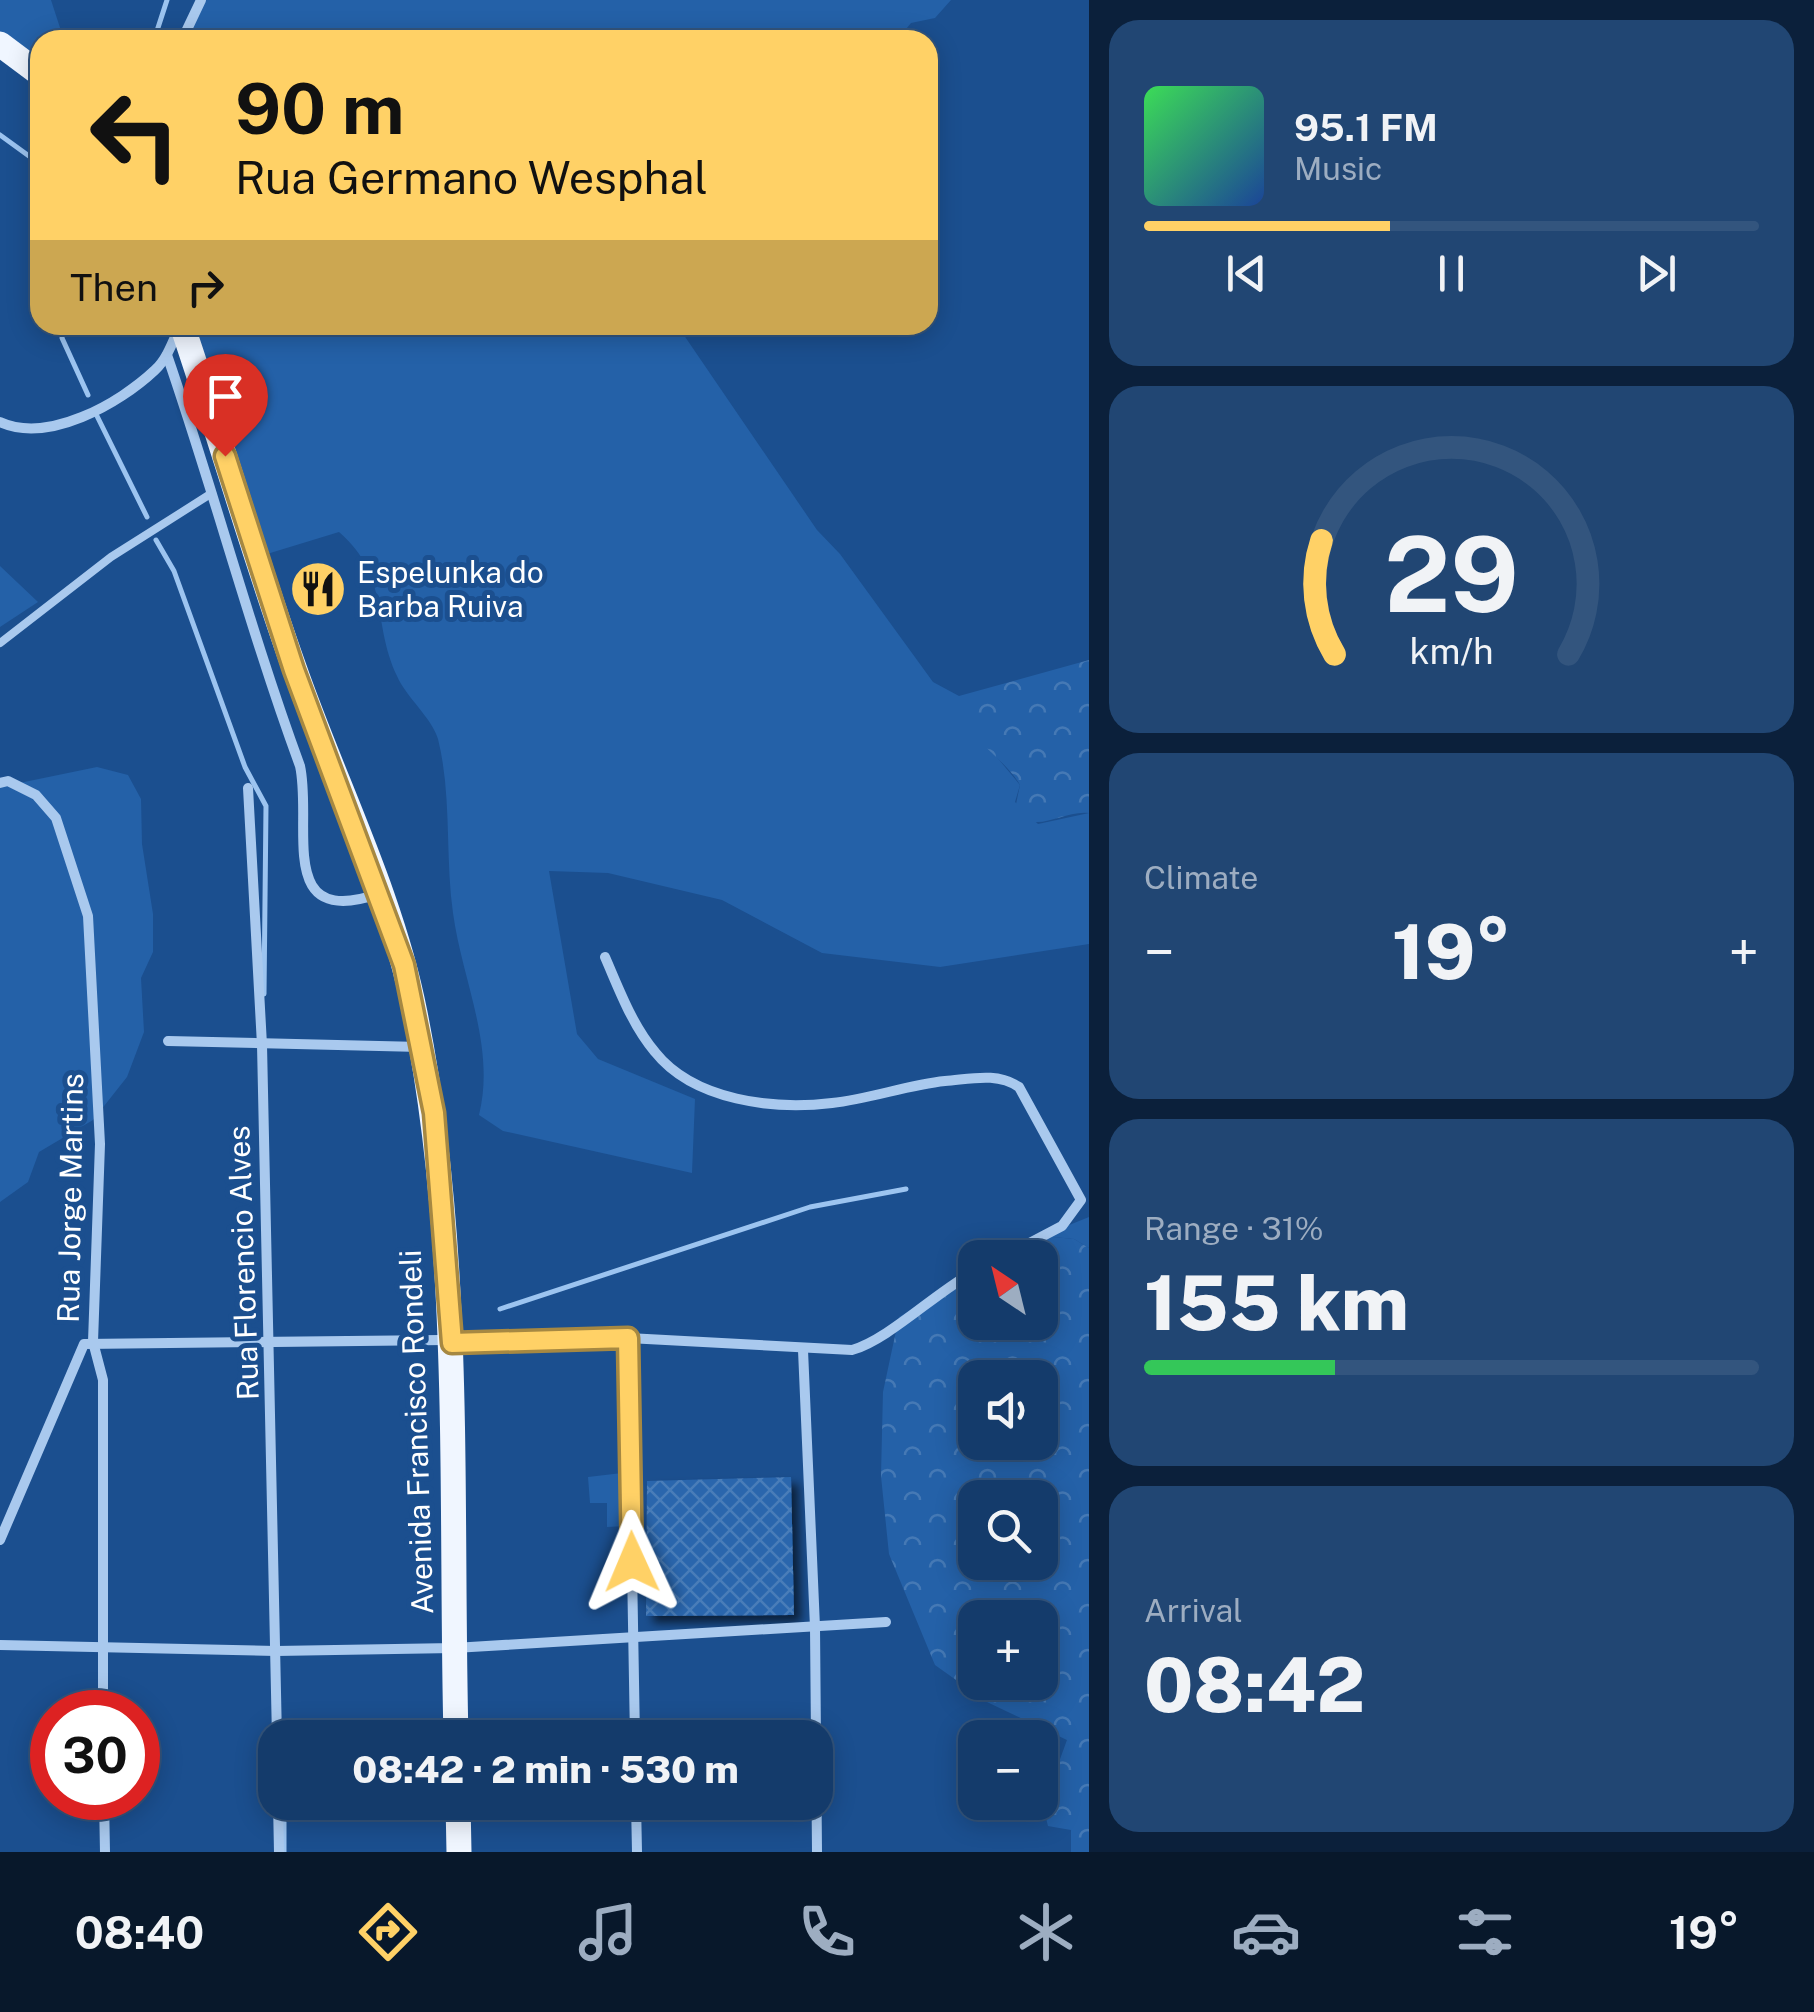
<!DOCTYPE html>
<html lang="en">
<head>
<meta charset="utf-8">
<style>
	:root { --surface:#143b6b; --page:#214673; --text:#f1f3f6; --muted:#9dadc1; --line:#33557e; --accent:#ffd166 }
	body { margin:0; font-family:"Public Sans",sans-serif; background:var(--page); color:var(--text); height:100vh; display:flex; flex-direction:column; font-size:38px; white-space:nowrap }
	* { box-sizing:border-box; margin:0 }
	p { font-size:32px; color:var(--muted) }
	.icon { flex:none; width:55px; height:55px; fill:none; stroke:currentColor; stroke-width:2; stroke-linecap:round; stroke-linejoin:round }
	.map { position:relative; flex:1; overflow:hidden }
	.details { display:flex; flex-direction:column; gap:20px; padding:20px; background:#0b203b; width:725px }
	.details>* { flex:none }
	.top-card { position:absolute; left:30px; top:30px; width:908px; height:305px; border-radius:30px; box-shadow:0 5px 25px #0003,0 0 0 2px var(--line); background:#ffd166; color:#111; overflow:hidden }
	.needle { width:65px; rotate:325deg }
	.controls { position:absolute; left:958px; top:1240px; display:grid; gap:20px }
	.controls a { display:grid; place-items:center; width:100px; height:100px; border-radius:20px; background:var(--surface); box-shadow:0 5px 25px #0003,0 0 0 2px var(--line); font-size:50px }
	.speed { position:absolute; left:30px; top:1690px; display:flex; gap:20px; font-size:50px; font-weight:700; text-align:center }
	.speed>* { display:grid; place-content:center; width:130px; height:130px; border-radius:50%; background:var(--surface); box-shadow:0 5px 25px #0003,0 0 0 2px var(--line); line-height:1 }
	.speed .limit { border:15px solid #d22; background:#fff; color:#111 }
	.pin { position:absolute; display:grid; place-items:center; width:85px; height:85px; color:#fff; margin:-102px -42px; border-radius:50% 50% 50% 0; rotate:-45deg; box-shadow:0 0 10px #0007 }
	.pin .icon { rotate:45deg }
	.me { position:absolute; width:110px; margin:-55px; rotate:359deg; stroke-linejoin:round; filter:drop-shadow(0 0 8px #0008) }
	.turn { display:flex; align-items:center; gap:35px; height:210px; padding:0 40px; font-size:45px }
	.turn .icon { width:130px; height:130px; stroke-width:2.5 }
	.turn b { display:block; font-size:70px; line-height:85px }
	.then { display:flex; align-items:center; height:95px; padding:0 40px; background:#0003; gap:20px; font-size:38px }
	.big { font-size:75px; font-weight:800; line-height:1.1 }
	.details .card { flex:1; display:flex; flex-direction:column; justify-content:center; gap:15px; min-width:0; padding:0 35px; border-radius:30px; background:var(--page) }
	.details .dial { align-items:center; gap:0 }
	.dial svg { height:260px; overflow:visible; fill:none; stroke:var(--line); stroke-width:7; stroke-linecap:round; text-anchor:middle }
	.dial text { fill:var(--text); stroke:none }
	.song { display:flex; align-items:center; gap:30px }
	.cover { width:120px; height:120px; border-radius:15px; background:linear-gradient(135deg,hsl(130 70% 55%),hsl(220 70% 35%)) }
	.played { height:10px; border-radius:5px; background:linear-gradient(90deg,var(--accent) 40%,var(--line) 40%) }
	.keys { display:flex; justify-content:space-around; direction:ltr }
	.heat { display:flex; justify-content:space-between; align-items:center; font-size:55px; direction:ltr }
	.charge { height:15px; border-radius:8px; background:linear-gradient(90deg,#34c759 31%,var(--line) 0) }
	.trip { position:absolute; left:258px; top:1720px; width:575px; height:100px; border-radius:30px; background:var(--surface); box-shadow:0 5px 25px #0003,0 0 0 2px var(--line); font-weight:800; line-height:100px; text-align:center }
	.dock { display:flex; height:160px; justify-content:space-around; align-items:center; background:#08182b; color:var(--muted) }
	.dock .icon { width:70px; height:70px }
	.dock .active { color:var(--accent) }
	.dock b { font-size:45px; color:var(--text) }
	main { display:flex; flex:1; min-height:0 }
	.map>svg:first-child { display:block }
	.green { fill:#2461a8 }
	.forest { fill:url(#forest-crowns); fill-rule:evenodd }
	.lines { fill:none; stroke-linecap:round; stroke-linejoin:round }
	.stream { stroke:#9cc4f0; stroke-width:5 }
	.building { fill:url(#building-cross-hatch); filter:url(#shadow) }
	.lane { stroke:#a9c9ee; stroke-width:8 }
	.street { stroke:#a9c9ee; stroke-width:10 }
	.primary { stroke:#f0f6ff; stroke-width:25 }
	.route-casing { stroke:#a68842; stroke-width:25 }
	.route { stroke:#ffd166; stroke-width:18 }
	.labels { text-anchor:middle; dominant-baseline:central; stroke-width:10; stroke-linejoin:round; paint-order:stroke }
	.poi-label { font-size:30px; fill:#fff; stroke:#1b4f8f; text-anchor:start }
	.street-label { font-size:30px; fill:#fff; stroke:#1b4f8f }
</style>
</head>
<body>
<main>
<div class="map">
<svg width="1089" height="1852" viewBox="0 0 1089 1852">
	<defs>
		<pattern id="forest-crowns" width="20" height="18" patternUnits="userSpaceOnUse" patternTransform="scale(2.5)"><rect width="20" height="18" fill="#2461a8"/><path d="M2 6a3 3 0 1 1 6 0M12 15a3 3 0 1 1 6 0" fill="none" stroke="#4579b5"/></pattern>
		<pattern id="building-cross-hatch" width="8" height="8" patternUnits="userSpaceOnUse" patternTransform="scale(2.5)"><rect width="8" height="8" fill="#2a66ad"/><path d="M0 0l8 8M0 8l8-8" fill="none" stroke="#4a7db9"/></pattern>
		<filter id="shadow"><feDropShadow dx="7" dy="7" stdDeviation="5" flood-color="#0009"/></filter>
	</defs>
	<rect width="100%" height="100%" fill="#1b4f8f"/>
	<g class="green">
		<path d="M 0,0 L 51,0 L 64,40 L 40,40 L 40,73 L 0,44 Z"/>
		<path d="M 206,0 L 951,0 L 935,18 L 911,23 L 897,40 L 177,40 Z"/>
		<path d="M 190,325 L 677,325 L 817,530 L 840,554 L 933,682 L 959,696 L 966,720 L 1020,785 L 1015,802 L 1038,824 L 1089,813 L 1089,944 L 940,967 L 822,953 L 722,900 L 608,873 L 549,871 L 577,1034 L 598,1059 L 695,1099 L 692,1173 L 503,1131 L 479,1115 C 496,1047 462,980 453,913 C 445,857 452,795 438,739 C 432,718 406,697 397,676 C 371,620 391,578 339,532 L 267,554 Z"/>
		<path d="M 0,566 L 38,602 L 0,627 Z"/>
		<path d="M 97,767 L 128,775 L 141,799 L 142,844 L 153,914 L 153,952 L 141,978 L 144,1032 L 127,1077 L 93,1120 L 39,1152 L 28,1182 L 0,1202 L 0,787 Z"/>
		<path d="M 1089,1217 L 1089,1248 L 1074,1239 L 1042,1236 Z"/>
		<path d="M 622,1473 L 627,1526 L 607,1527 L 607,1503 L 590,1503 L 588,1477 Z"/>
	</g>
	<g class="forest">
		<path d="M 1089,660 L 1089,813 C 1062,810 1040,834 1014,814 L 1020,785 C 1004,756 957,734 959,696 Z"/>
		<path d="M 1042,1236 L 1074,1239 L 1089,1248 L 1089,1852 L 1071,1852 L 1071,1830 L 1048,1826 L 1043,1806 L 1067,1740 L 987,1702 L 935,1665 L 889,1554 L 881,1476 L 883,1392 L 899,1317 L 975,1273 L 975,1322 L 1040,1322 L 1040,1258 L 1003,1257 ZM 975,1378 L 1040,1378 L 1040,1442 L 975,1442 ZM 975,1498 L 1040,1498 L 1040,1562 L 975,1562 ZM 975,1618 L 1040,1618 L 1040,1682 L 975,1682 Z"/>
	</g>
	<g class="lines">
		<g class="stream">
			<path d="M 154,40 L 167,0"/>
			<path d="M 0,135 L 40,164"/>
			<path d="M 63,325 L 62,338 L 88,395"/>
			<path d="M 97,416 L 147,517"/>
			<path d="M 156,540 L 174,571 L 245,767 L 266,806 L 264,994"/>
			<path d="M 500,1309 L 810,1207 L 906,1189"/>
			<path d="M 284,1807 L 284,1852"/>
		</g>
	</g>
	<path class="building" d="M 791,1477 L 794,1615 L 646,1616 L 647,1481 Z"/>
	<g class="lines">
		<path class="lane" d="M 0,643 L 111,557 L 212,493"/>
		<g class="street">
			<path d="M 182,40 L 201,0"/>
			<path d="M 167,355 C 214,491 250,630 300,766 C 313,825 275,929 378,894"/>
			<path d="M 0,422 C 48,444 119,404 155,370 C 166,360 172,344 178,330"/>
			<path d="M 0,783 L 8,781 L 36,795 L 56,818 L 88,916 L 100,1144 L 93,1342 L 103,1380 L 103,1712"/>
			<path d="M 248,788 L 262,1045 L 277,1738"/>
			<path d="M 605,957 C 619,989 632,1025 655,1052 C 694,1101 774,1110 832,1103 C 870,1099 907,1085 945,1081 C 971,1079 997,1072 1019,1087 L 1081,1200 L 1062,1226 L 1001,1258"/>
			<path d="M 168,1041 L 421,1047"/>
			<path d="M 628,1338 L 635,1738"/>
			<path d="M 803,1350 L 815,1627 L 817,1852"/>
			<path d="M 0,1540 L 84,1344 L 628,1338 L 852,1350 C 888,1340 936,1292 975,1271"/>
			<path d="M 0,1645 L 276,1651 L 454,1648 L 886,1622"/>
			<path d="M 104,1798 L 105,1852"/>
			<path d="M 278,1802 L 279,1852"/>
			<path d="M 636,1802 L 637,1852"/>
		</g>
		<g class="primary">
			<path d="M 0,44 L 40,74"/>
			<path d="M 182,325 C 221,440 254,556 295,670 C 335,784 392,895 415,1013 C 463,1251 450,1496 456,1738"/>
			<path d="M 458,1802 L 459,1852"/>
		</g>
	</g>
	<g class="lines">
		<g class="route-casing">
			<path id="route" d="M 225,456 L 294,670 L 404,965 L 434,1113 L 452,1343 L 628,1338 L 632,1562"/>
		</g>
		<use href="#route" class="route"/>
	</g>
	<defs>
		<g id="restaurant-disc" transform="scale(2.875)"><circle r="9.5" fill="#ffd166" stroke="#1b4f8f"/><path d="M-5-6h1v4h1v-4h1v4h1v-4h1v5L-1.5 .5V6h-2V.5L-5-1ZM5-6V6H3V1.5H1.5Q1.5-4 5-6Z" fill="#111"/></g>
	</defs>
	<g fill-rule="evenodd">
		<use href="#restaurant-disc" x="318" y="589"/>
	</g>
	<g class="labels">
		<g class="poi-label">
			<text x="357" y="572">Espelunka do<tspan x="357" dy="34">Barba Ruiva</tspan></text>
		</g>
		<g class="street-label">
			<text transform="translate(70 1198) rotate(-89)">Rua Jorge Martins</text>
			<text transform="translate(243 1263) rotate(-92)">Rua Florencio Alves</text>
			<text transform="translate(416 1432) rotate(-92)">Avenida Francisco Rondeli</text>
		</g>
	</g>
</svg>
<div class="controls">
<a><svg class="needle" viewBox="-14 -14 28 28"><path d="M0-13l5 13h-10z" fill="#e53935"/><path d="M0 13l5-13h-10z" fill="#9dadc1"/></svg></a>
<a><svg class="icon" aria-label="sound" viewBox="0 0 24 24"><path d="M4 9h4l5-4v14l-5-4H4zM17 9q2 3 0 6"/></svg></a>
<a><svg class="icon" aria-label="search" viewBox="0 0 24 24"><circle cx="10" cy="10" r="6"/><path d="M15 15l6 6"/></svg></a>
<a>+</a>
<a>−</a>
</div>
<div class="speed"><div class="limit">30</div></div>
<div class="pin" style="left:225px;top:456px;background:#d93025"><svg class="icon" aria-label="arrive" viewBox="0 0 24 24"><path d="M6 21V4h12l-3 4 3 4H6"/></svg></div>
<svg class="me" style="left:632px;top:1562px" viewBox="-20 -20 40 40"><path d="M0-17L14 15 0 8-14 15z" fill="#ffd166" stroke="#fff" stroke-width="4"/></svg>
<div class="trip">08:42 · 2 min · 530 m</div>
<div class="top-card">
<div class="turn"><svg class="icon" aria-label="left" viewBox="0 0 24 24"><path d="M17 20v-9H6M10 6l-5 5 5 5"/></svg><div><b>90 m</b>Rua Germano Wesphal</div></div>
<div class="then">Then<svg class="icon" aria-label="right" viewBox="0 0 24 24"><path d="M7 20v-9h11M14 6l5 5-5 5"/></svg></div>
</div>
</div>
<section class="details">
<div class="card">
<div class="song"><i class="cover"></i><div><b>95.1 FM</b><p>Music</p></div></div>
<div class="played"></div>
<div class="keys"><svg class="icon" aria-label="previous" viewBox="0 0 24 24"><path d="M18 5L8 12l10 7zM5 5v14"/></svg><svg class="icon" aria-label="pause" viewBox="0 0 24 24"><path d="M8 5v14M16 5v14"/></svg><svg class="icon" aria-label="next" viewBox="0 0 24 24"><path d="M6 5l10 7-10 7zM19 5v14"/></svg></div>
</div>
<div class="card dial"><svg viewBox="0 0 100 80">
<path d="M14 69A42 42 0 1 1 86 69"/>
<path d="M14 69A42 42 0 0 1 10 34" stroke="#ffd166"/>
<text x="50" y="56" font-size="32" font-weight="700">29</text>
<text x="50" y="72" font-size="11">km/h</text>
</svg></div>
<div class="card"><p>Climate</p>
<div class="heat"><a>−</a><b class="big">19°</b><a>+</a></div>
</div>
<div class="card"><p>Range · 31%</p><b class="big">155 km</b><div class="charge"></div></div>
<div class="card"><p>Arrival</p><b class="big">08:42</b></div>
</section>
</main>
<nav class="dock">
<b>08:40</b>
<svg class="icon active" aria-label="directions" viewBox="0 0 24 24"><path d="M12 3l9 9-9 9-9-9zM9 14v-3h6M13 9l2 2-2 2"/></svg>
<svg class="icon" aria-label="music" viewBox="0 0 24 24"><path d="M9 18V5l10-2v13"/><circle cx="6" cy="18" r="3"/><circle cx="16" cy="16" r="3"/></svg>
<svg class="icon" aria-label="phone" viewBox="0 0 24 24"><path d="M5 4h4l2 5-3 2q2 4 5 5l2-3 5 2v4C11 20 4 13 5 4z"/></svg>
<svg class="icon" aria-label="climate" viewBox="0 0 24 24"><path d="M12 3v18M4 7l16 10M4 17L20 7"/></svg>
<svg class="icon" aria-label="car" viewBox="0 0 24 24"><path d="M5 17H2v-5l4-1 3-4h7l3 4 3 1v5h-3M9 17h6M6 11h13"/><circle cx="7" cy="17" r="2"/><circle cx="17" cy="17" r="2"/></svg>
<svg class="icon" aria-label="filters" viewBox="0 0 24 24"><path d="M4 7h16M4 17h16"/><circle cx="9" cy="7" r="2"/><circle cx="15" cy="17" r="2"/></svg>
<b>19°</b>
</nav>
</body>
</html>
